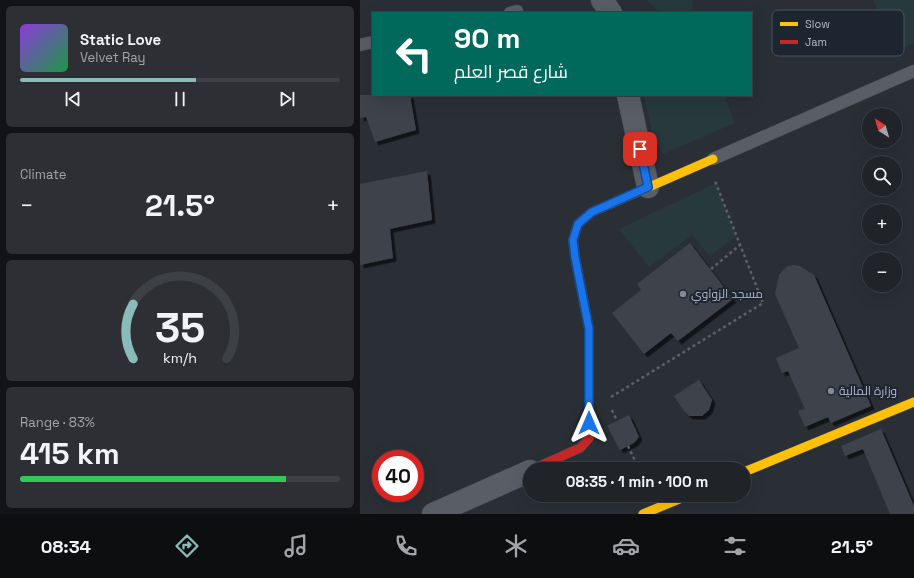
<!DOCTYPE html>
<html lang="en">
<head>
<meta charset="utf-8">
<style>
	:root { --surface:#202328; --page:#2d2f34; --text:#f1f3f6; --muted:#a2a4a8; --line:#3d4045; --accent:#8bbbb9 }
	body { margin:0; font-family:"Space Grotesk",Cairo,sans-serif; background:var(--page); color:var(--text); height:100vh; display:flex; flex-direction:column; font-size:15px; white-space:nowrap }
	* { box-sizing:border-box; margin:0 }
	p { font-size:13px; color:var(--muted) }
	.icon { flex:none; width:22px; height:22px; fill:none; stroke:currentColor; stroke-width:2; stroke-linecap:round; stroke-linejoin:round }
	.map { position:relative; flex:1; overflow:hidden }
	.panel { display:flex; flex-direction:column; gap:6px; padding:6px; background:#121316; width:360px }
	.panel>* { flex:none }
	.banner { position:absolute; left:12px; top:12px; width:380px; height:84px; border-radius:0px; box-shadow:0 4px 16px #0002,0 0 0 1px var(--line); background:#00695c; color:#fff; overflow:hidden }
	.needle { width:26px; rotate:323deg }
	.fabs { position:absolute; left:502px; top:108px; display:grid; gap:8px }
	.fabs a { display:grid; place-items:center; width:40px; height:40px; border-radius:50%; background:var(--surface); box-shadow:0 4px 16px #0002,0 0 0 1px var(--line); font-size:20px }
	.speed { position:absolute; left:12px; top:450px; display:flex; gap:8px; font-size:20px; font-weight:700; text-align:center }
	.speed>* { display:grid; place-content:center; width:52px; height:52px; border-radius:50%; background:var(--surface); box-shadow:0 4px 16px #0002,0 0 0 1px var(--line); line-height:1 }
	.speed .limit { border:6px solid #d22; background:#fff; color:#111 }
	.pin { position:absolute; display:grid; place-items:center; width:34px; height:34px; color:#fff; margin:-17px; border-radius:8px; box-shadow:0 2px 6px #0006 }
	.me { position:absolute; width:44px; margin:-22px; rotate:0deg; stroke-linejoin:round; filter:drop-shadow(0 0 3px #0008) }
	.turn { display:flex; align-items:center; gap:14px; height:84px; padding:0 16px; font-size:18px }
	.turn .icon { width:52px; height:52px; stroke-width:2.5 }
	.turn b { display:block; font-size:28px; line-height:34px }
	.big { font-size:30px; font-weight:700; line-height:1.1 }
	.panel .tile { flex:1; display:flex; flex-direction:column; justify-content:center; gap:6px; min-width:0; padding:0 14px; border-radius:6px; background:var(--page) }
	.panel .dial { align-items:center; gap:0 }
	.dial svg { height:104px; overflow:visible; fill:none; stroke:var(--line); stroke-width:7; stroke-linecap:round; text-anchor:middle }
	.dial text { fill:var(--text); stroke:none }
	.song { display:flex; align-items:center; gap:12px }
	.cover { width:48px; height:48px; border-radius:6px; background:linear-gradient(135deg,hsl(270 70% 55%),hsl(140 70% 35%)) }
	.played { height:4px; border-radius:2px; background:linear-gradient(90deg,var(--accent) 55%,var(--line) 55%) }
	.keys { display:flex; justify-content:space-around; direction:ltr }
	.heat { display:flex; justify-content:space-between; align-items:center; font-size:22px; direction:ltr }
	.charge { height:6px; border-radius:3px; background:linear-gradient(90deg,#34c759 83%,var(--line) 0) }
	.trip { position:absolute; left:163px; top:462px; width:228px; height:40px; border-radius:20px; background:var(--surface); box-shadow:0 4px 16px #0002,0 0 0 1px var(--line); font-weight:700; line-height:40px; text-align:center }
	.dock { display:flex; height:64px; justify-content:space-around; align-items:center; background:#0d0e10; color:var(--muted) }
	.dock .icon { width:28px; height:28px }
	.dock .selected { color:var(--accent) }
	.dock b { font-size:18px; color:var(--text) }
	main { display:flex; flex:1; min-height:0 }
	.map>svg:first-child { display:block }
	.green { fill:#27393c }
	.building { fill:#3e434b; filter:url(#shadow) }
	.lines { fill:none; stroke-linecap:round; stroke-linejoin:round }
	.lane-casing { stroke:#474b53; stroke-width:13 }
	.street-casing { stroke:#474b53; stroke-width:23 }
	.slow-casing { stroke:#474b53; stroke-width:10 }
	.jam-casing { stroke:#474b53; stroke-width:10 }
	.path { stroke:#5b6166; stroke-width:2.5; stroke-dasharray:3 3; stroke-linecap:butt }
	.lane { stroke:#595d65; stroke-width:12 }
	.street { stroke:#595d65; stroke-width:22 }
	.slow { stroke:#ffc107; stroke-width:9 }
	.jam { stroke:#c62828; stroke-width:9 }
	.route-casing { stroke:#114b97; stroke-width:10 }
	.route { stroke:#1a73e8; stroke-width:7 }
	.poi-dot { fill:#838a95; stroke:#1d2531; stroke-width:1.5 }
	.labels { text-anchor:middle; dominant-baseline:central; stroke-width:4; stroke-linejoin:round; paint-order:stroke }
	.poi-label { font-size:12px; fill:#b3bbc8; stroke:#1d2531; text-anchor:start }
	.key { fill:#1d2531; stroke:#4a525e; stroke-width:1 }
	.key-label { font-size:11px; fill:#b3bbc8 }
</style>
</head>
<body>
<main>
<section class="panel">
<div class="tile">
<div class="song"><i class="cover"></i><div><b>Static Love</b><p>Velvet Ray</p></div></div>
<div class="played"></div>
<div class="keys"><svg class="icon" aria-label="previous" viewBox="0 0 24 24"><path d="M18 5L8 12l10 7zM5 5v14"/></svg><svg class="icon" aria-label="pause" viewBox="0 0 24 24"><path d="M8 5v14M16 5v14"/></svg><svg class="icon" aria-label="next" viewBox="0 0 24 24"><path d="M6 5l10 7-10 7zM19 5v14"/></svg></div>
</div>
<div class="tile"><p>Climate</p>
<div class="heat"><a>−</a><b class="big">21.5°</b><a>+</a></div>
</div>
<div class="tile dial"><svg viewBox="0 0 100 80">
<path d="M14 69A42 42 0 1 1 86 69"/>
<path d="M14 69A42 42 0 0 1 14 27" stroke="#8bbbb9"/>
<text x="50" y="56" font-size="32" font-weight="700">35</text>
<text x="50" y="72" font-size="11">km/h</text>
</svg></div>
<div class="tile"><p>Range · 83%</p><b class="big">415 km</b><div class="charge"></div></div>
</section>
<div class="map">
<svg width="554" height="514" viewBox="0 0 554 514">
	<defs>
		<filter id="shadow"><feDropShadow dx="3.5" dy="3.5" stdDeviation="0" flood-color="#0009"/></filter>
	</defs>
	<rect width="100%" height="100%" fill="#2a2f36"/>
	<g class="green">
		<path d="M 287,0 L 332,0 L 333,9 L 329,13 L 300,13 Z"/>
		<path d="M 513,0 L 554,0 L 554,43 L 538,50 Z"/>
		<path d="M 284,95 L 364,95 L 375,123 L 303,154 L 294,140 Z"/>
		<path d="M 356,183 L 376,236 L 350,256 L 332,235 L 289,267 L 259,229 Z"/>
	</g>
	<g class="building">
		<path d="M 0,95 L 50,95 L 56,130 L 15,142 L 6,117 L 0,118 Z"/>
		<path d="M 67,171 L 72,220 L 30,229 L 33,258 L 0,265 L 0,184 Z"/>
		<path d="M 330,243 L 373,299 L 318,341 L 311,333 L 284,354 L 252,313 L 281,290 L 277,284 Z"/>
		<path d="M 434,265 L 440,266 L 454,275 L 511,406 L 471,423 L 468,417 L 445,427 L 438,411 L 445,409 L 428,371 L 422,373 L 416,358 L 439,348 L 415,294 L 419,275 L 423,270 L 428,266 Z"/>
		<path d="M 339,380 L 352,400 L 349,410 L 342,416 L 329,416 L 324,411 L 314,396 Z"/>
		<path d="M 269,415 L 279,437 L 274,443 L 260,450 L 247,426 Z"/>
		<path d="M 521,429 L 554,506 L 554,514 L 530,514 L 503,449 L 485,456 L 481,446 Z"/>
	</g>
	<g class="lines">
		<g class="lane-casing">
			<g id="lane">
				<path d="M 150,13 L 157,11"/>
				<path d="M 0,45 L 13,42"/>
				<path d="M 353,159 L 554,71"/>
			</g>
		</g>
		<g class="street-casing">
			<g id="street">
				<path d="M 242,0 L 251,13"/>
				<path d="M 268,95 L 288,187"/>
				<path d="M 73,514 L 170,471"/>
			</g>
		</g>
		<g class="slow-casing">
			<g id="slow">
				<path d="M 226,217 L 232,212 L 353,159"/>
				<path d="M 384,472 L 554,402"/>
				<path d="M 283,514 L 329,495"/>
			</g>
		</g>
		<g class="jam-casing">
			<path id="jam" d="M 173,469 L 220,448 L 229,438 L 229,329 L 215,257 L 213,240 L 218,224 L 226,217"/>
		</g>
		<g class="path">
			<path d="M 351,269 L 380,245"/>
			<path d="M 251,397 L 403,303 L 355,181"/>
			<path d="M 252,410 L 257,421"/>
			<path d="M 268,446 L 279,469"/>
		</g>
		<use href="#lane" class="lane"/>
		<use href="#street" class="street"/>
		<use href="#slow" class="slow"/>
		<use href="#jam" class="jam"/>
	</g>
	<g class="lines">
		<g class="route-casing">
			<path id="route" d="M 229,423 L 229,329 L 215,257 L 213,240 L 218,224 L 232,212 L 288,187 L 280,149"/>
		</g>
		<use href="#route" class="route"/>
	</g>
	<g class="poi-dot">
		<circle cx="323" cy="294" r="4"/>
		<circle cx="471" cy="391" r="4"/>
	</g>
	<g class="labels">
		<g class="poi-label">
			<text x="331" y="294">مسجد الزواوي</text>
			<text x="479" y="391">وزارة المالية</text>
		</g>
	</g>
	<rect x="412" y="10" width="132" height="46" rx="6" class="key"/>
	<rect x="420" y="22" width="18" height="4" fill="#ffc107"/>
	<rect x="420" y="40" width="18" height="4" fill="#c62828"/>
	<g class="key-label">
		<text x="445" y="28">Slow</text>
		<text x="445" y="46">Jam</text>
	</g>
</svg>
<div class="fabs">
<a><svg class="needle" viewBox="-14 -14 28 28"><path d="M0-13l5 13h-10z" fill="#e53935"/><path d="M0 13l5-13h-10z" fill="#a2a4a8"/></svg></a>
<a><svg class="icon" aria-label="search" viewBox="0 0 24 24"><circle cx="10" cy="10" r="6"/><path d="M15 15l6 6"/></svg></a>
<a>+</a>
<a>−</a>
</div>
<div class="speed"><div class="limit">40</div></div>
<div class="pin" style="left:280px;top:149px;background:#d93025"><svg class="icon" aria-label="arrive" viewBox="0 0 24 24"><path d="M6 21V4h12l-3 4 3 4H6"/></svg></div>
<svg class="me" style="left:229px;top:423px" viewBox="-20 -20 40 40"><path d="M0-17L14 15 0 8-14 15z" fill="#1a73e8" stroke="#fff" stroke-width="4"/></svg>
<div class="trip">08:35 · 1 min · 100 m</div>
<div class="banner">
<div class="turn"><svg class="icon" aria-label="left" viewBox="0 0 24 24"><path d="M17 20v-9H6M10 6l-5 5 5 5"/></svg><div><b>90 m</b>شارع قصر العلم</div></div>
</div>
</div>
</main>
<nav class="dock">
<b>08:34</b>
<svg class="icon selected" aria-label="directions" viewBox="0 0 24 24"><path d="M12 3l9 9-9 9-9-9zM9 14v-3h6M13 9l2 2-2 2"/></svg>
<svg class="icon" aria-label="music" viewBox="0 0 24 24"><path d="M9 18V5l10-2v13"/><circle cx="6" cy="18" r="3"/><circle cx="16" cy="16" r="3"/></svg>
<svg class="icon" aria-label="phone" viewBox="0 0 24 24"><path d="M5 4h4l2 5-3 2q2 4 5 5l2-3 5 2v4C11 20 4 13 5 4z"/></svg>
<svg class="icon" aria-label="climate" viewBox="0 0 24 24"><path d="M12 3v18M4 7l16 10M4 17L20 7"/></svg>
<svg class="icon" aria-label="car" viewBox="0 0 24 24"><path d="M5 17H2v-5l4-1 3-4h7l3 4 3 1v5h-3M9 17h6M6 11h13"/><circle cx="7" cy="17" r="2"/><circle cx="17" cy="17" r="2"/></svg>
<svg class="icon" aria-label="filters" viewBox="0 0 24 24"><path d="M4 7h16M4 17h16"/><circle cx="9" cy="7" r="2"/><circle cx="15" cy="17" r="2"/></svg>
<b>21.5°</b>
</nav>
</body>
</html>
